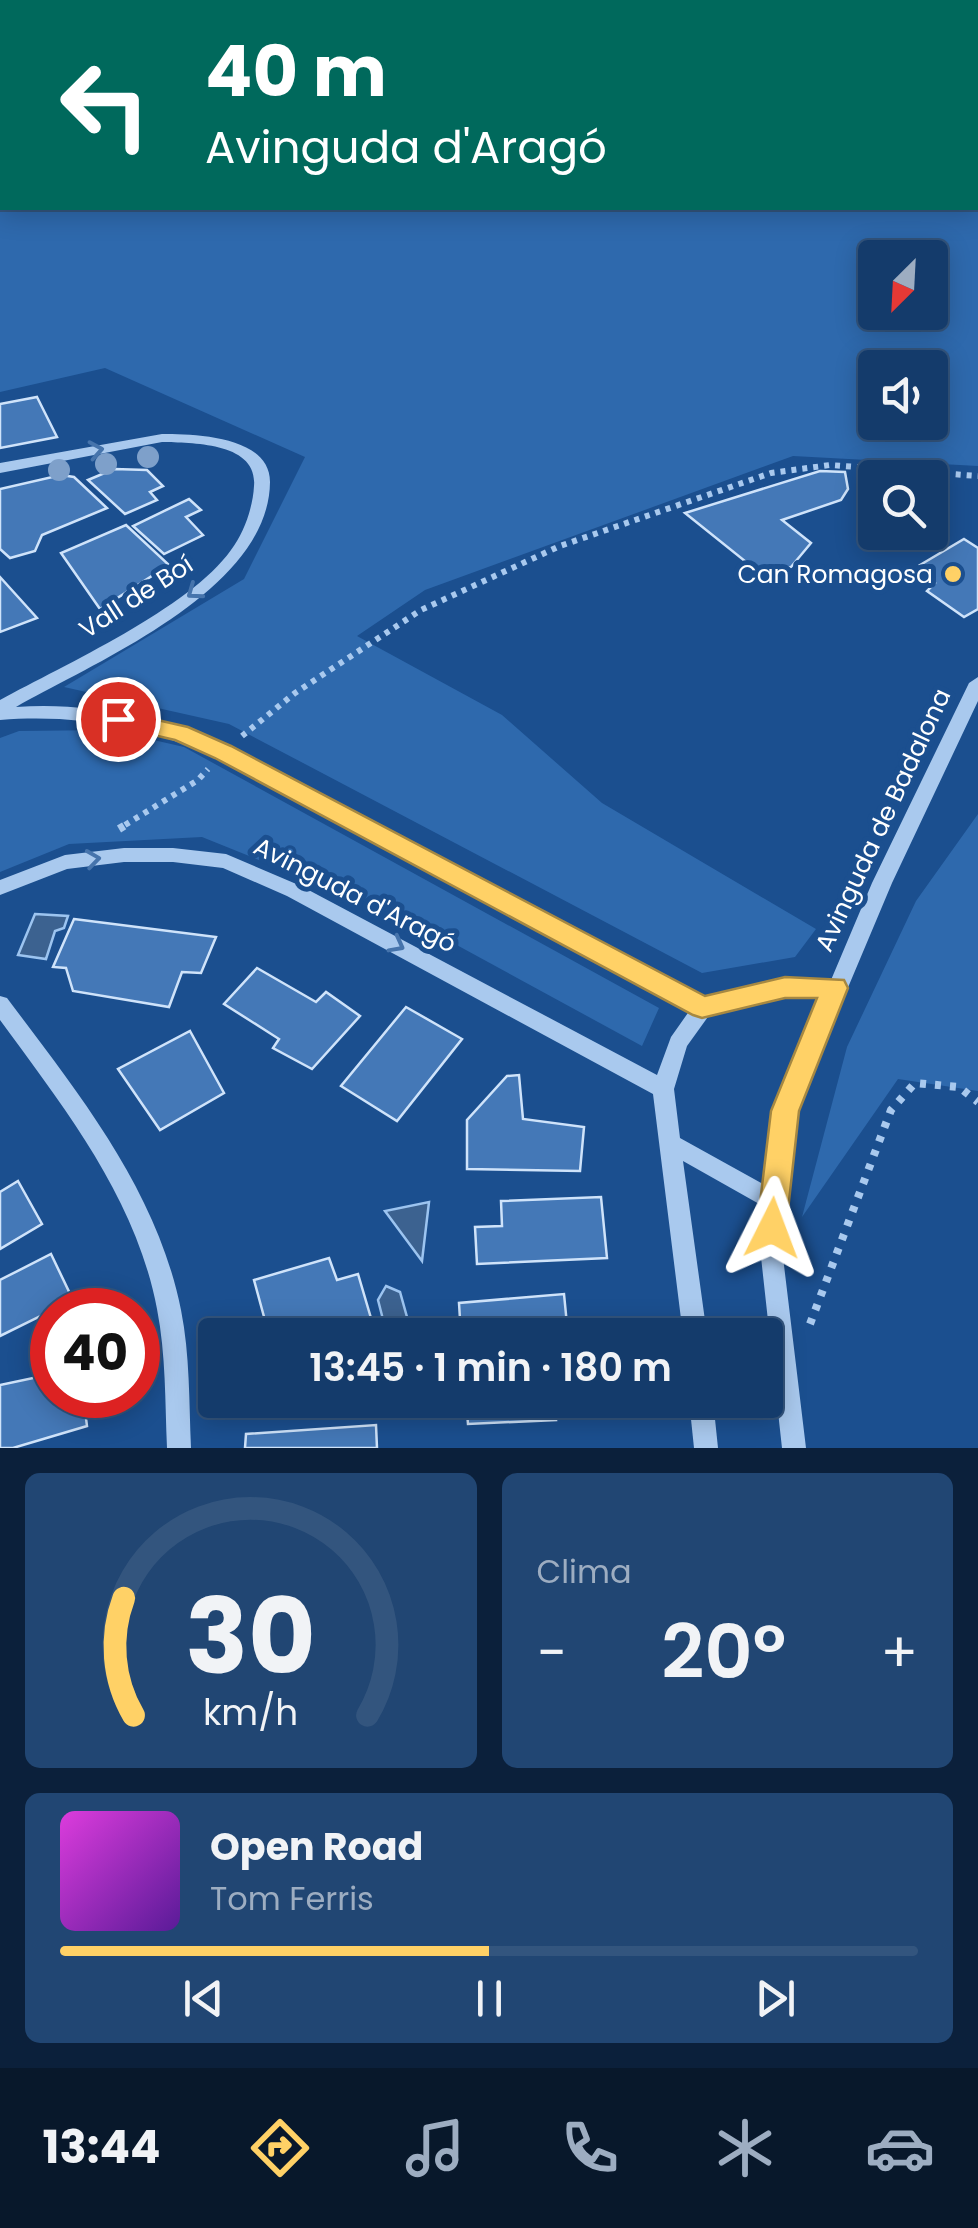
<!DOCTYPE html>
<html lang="es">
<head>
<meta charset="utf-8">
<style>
	:root { --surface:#143b6b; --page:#214673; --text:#f1f3f6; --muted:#9dadc1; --line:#33557e; --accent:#ffd166 }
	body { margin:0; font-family:Poppins,sans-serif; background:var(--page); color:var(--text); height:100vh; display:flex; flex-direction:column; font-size:38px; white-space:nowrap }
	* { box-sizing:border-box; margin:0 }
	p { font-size:32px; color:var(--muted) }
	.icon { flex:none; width:55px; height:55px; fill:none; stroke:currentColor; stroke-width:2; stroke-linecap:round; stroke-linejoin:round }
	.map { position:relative; height:1448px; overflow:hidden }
	.sheet { display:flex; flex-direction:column; gap:25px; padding:25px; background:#0b203b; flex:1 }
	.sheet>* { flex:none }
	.guide { position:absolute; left:0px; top:0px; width:980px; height:210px; box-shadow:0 5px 25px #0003,0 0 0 2px var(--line); background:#00695c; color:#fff; overflow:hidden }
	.needle { width:65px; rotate:204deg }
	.fabs { position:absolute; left:858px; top:240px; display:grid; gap:20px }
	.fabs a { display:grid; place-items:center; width:90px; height:90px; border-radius:10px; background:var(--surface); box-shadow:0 5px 25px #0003,0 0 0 2px var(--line); font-size:50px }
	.speed { position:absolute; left:30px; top:1288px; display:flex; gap:20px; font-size:50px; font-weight:700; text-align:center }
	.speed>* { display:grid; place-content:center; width:130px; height:130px; border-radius:50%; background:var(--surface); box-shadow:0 5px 25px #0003,0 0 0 2px var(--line); line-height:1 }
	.speed .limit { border:15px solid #d22; background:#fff; color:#111 }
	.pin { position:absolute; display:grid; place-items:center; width:85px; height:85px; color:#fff; margin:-42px; border:5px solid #fff; border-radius:50%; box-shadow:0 2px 10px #0007 }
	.me { position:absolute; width:110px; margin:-55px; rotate:3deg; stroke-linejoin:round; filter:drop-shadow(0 0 8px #0008) }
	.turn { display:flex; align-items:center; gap:35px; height:210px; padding:0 40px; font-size:45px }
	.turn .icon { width:130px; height:130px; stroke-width:2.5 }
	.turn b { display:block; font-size:70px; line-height:85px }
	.big { font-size:75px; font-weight:600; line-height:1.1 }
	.sheet .card { flex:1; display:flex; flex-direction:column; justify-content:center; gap:15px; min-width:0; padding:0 35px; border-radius:15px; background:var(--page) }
	.sheet .dial { align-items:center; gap:0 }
	.dial svg { height:260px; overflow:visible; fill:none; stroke:var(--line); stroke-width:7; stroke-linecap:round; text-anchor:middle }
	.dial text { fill:var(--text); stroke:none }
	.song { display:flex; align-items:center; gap:30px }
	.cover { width:120px; height:120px; border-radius:15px; background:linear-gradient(135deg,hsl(300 70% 55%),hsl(270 70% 35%)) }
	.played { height:10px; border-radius:5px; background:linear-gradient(90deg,var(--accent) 50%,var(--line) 50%) }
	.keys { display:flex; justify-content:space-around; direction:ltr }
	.heat { display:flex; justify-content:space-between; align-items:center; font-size:55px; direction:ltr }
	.sheet .tiles { flex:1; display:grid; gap:25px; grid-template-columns:1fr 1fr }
	.card:last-child { grid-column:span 2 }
	.trip { position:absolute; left:198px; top:1318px; width:585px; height:100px; border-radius:10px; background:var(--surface); box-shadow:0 5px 25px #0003,0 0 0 2px var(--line); font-weight:600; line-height:100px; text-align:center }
	.menu { display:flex; height:160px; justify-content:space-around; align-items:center; background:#08182b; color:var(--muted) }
	.menu .icon { width:70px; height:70px }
	.menu .current { color:var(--accent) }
	.menu b { font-size:45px; color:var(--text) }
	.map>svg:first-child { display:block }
	.green { fill:#2e69ad; fill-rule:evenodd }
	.water { fill:#3c6290; stroke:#9cc4f0; stroke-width:2.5 }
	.building { fill:#4478b7; stroke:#cfe3fa; stroke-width:2.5 }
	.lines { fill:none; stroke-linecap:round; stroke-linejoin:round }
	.path-far1 { stroke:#a9c9ee; stroke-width:6; stroke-dasharray:5 6; stroke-linecap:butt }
	.path { stroke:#a9c9ee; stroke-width:8; stroke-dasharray:6 9; stroke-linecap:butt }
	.minor { fill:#a9c9ee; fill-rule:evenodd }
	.tree { fill:#7ea0ca }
	.oneway { stroke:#4674ac }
	.route { fill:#ffd166; stroke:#a68842; stroke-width:2.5 }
	.poi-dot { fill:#ffd166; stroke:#1b4f8f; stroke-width:4 }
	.labels { text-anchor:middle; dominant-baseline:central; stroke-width:10; stroke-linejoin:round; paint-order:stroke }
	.poi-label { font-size:25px; fill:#fff; stroke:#1b4f8f; text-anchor:end }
	.street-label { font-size:25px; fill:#fff; stroke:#1b4f8f }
</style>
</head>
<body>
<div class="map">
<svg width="978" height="1448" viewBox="0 0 978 1448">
	<rect width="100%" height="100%" fill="#1b4f8f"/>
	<g class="green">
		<path d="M 0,85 L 2,208 L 978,208 L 978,127 L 978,466 L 793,456 L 425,590 L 357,636 L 502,715 L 602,803 L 816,929 L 795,957 L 702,973 L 229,724 L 64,687 L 244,579 L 305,457 L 105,368 L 0,392 ZM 875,258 L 930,258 L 930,312 L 875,312 ZM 875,368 L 930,368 L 930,422 L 875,422 Z"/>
		<path d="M 110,730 L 184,747 L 659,1008 L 642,1046 L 420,925 L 202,837 L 69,844 L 0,872 L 0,738 L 19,731 Z"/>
		<path d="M 978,814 L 978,1091 L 898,1079 L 802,1217 L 847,1047 L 916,901 Z"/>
	</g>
	<g class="water">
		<path d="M 35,914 L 68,916 L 64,928 L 55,931 L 46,959 L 18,955 Z"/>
		<path d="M 429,1202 L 422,1261 L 385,1211 Z"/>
		<path d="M 386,1286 L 400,1292 L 412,1335 L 387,1335 L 378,1300 Z"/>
	</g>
	<g class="building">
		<path d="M 37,397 L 57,437 L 0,448 L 0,404 Z"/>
		<path d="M 114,469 L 147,470 L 163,486 L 150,492 L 157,500 L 125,514 L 88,480 Z"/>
		<path d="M 820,471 L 845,472 L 848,489 L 841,500 L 782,520 L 811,543 L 791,567 L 761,574 L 685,513 Z"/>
		<path d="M 61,475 L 74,477 L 107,508 L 42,535 L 35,551 L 10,558 L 0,549 L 0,489 Z"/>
		<path d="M 189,499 L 201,510 L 186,517 L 203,535 L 164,554 L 133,526 Z"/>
		<path d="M 126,525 L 169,565 L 100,609 L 61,553 Z"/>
		<path d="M 964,539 L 978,548 L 978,609 L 964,617 L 927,591 L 935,583 L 920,565 Z"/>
		<path d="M 0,577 L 37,618 L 0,632 Z"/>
		<path d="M 74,919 L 216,937 L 201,973 L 182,972 L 169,1007 L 73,991 L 66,968 L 53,967 Z"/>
		<path d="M 257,968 L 316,1002 L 326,992 L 360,1016 L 312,1069 L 273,1048 L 279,1039 L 224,1004 Z"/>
		<path d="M 406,1007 L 462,1039 L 397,1121 L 341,1086 Z"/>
		<path d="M 190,1031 L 224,1093 L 160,1130 L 118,1069 Z"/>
		<path d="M 519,1075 L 523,1119 L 584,1127 L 580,1171 L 467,1169 L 467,1120 L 507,1076 Z"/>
		<path d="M 18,1181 L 42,1224 L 0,1249 L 0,1192 Z"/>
		<path d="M 601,1197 L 607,1258 L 477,1264 L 475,1227 L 502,1226 L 501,1201 Z"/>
		<path d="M 51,1254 L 73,1300 L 0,1336 L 0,1280 Z"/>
		<path d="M 329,1258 L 337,1280 L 358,1274 L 373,1325 L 342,1335 L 269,1335 L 254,1280 Z"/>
		<path d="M 564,1294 L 568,1335 L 461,1335 L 459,1303 Z"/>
		<path d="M 52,1374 L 52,1395 L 83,1395 L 87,1426 L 13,1448 L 0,1448 L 0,1385 Z"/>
		<path d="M 466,1400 L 553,1400 L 556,1420 L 468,1424 Z"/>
		<path d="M 376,1425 L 377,1448 L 245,1448 L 246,1434 Z"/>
	</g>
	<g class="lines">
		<g class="path-far1">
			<path d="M 242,736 L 295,693 L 421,610 L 560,546 L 771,473 L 830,465 L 978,476"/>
			<path d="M 125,825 L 198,780 L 208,769"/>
		</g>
		<g class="path">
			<path d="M 119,829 L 129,823"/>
			<path d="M 810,1324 L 891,1110 L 915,1083 L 959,1087 L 978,1102"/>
		</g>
		<g class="minor">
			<path d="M 138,0 L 273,0 L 271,2 L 140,2 Z"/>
			<path d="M 478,0 L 507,0 L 508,2 L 480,2 Z"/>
			<path d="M 162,434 C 195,434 270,436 270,482 C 269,590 97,661 16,707 C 90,701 161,720 229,747 L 705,998 L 785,980 L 831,980 L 872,883 L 969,683 L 978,677 L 978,701 L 892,883 L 796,1111 L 783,1200 L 783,1257 L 806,1448 L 782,1448 L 761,1257 L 761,1205 L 683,1161 L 707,1335 L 683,1335 L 653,1094 L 287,896 L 223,868 L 173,862 L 124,862 L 67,869 L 0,895 L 0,880 L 65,855 L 124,848 L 173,848 L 226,854 L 301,886 L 657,1075 L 671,1037 L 690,1010 L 217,757 C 146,727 77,714 0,720 L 0,700 C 64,665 190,608 231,550 C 244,533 253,507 254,486 C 258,442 192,443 162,442 L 0,473 L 0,463 ZM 785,996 L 824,996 L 774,1111 L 763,1184 L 680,1138 L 674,1089 L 687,1046 L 710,1014 Z"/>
			<path d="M 0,996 L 7,998 C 79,1094 157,1190 181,1310 C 190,1355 189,1402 191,1448 L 167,1448 C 165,1402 166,1355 157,1309 C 136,1198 65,1109 0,1020 Z"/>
			<path d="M 689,1400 L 713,1400 L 718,1448 L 694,1448 Z"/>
		</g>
	</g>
	<g class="tree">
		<circle cx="148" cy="457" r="11"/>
		<circle cx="106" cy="464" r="11"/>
		<circle cx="59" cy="470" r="11"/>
	</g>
	<defs><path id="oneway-chevron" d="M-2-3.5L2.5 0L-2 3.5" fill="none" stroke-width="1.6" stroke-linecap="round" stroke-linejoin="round" transform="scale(2.5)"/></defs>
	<g class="oneway">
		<use href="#oneway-chevron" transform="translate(96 450) rotate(-10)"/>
		<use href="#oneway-chevron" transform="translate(194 592) rotate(144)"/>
		<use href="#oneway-chevron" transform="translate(93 859) rotate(-8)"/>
		<use href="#oneway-chevron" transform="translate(397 945) rotate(28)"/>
	</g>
	<path class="route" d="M 118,711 L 188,727 L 231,746 L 705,996 L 785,977 L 844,980 L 848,988 L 799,1111 L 786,1228 L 782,1237 L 772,1241 L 761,1237 L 757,1228 L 771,1111 L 817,998 L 785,998 L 702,1018 L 693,1015 L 215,758 L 175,740 L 110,725 L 107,719 L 110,714 Z"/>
	<circle class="poi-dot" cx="953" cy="574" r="10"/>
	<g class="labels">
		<g class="poi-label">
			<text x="933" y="574">Can Romagosa</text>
		</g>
		<g class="street-label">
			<text transform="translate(136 597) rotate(-33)">Vall de Boí</text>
			<text transform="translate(883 820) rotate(-65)">Avinguda de Badalona</text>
			<text transform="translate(355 895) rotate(27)">Avinguda d'Aragó</text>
		</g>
	</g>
</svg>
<div class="fabs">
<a><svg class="needle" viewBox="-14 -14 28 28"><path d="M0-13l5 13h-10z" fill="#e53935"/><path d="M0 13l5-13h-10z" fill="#9dadc1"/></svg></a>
<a><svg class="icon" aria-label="sound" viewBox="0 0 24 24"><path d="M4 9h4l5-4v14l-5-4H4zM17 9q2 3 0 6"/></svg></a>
<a><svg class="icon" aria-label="search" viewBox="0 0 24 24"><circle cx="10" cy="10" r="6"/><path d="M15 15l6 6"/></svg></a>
</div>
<div class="speed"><div class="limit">40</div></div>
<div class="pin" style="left:118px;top:719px;background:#d93025"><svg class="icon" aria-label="arrive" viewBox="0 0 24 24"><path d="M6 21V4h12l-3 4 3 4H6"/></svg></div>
<svg class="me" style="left:772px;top:1228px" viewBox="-20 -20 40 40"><path d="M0-17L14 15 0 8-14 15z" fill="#ffd166" stroke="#fff" stroke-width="4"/></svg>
<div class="trip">13:45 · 1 min · 180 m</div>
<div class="guide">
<div class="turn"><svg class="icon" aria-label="left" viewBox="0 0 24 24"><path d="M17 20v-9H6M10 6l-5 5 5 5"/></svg><div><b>40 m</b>Avinguda d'Aragó</div></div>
</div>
</div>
<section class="sheet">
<div class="tiles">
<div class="card dial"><svg viewBox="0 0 100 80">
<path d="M14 69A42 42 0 1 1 86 69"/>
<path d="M14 69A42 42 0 0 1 11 33" stroke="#ffd166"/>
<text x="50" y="56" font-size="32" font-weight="700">30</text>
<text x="50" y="72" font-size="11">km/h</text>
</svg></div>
<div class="card"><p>Clima</p>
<div class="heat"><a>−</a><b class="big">20°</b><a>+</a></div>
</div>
<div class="card">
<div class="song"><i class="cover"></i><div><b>Open Road</b><p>Tom Ferris</p></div></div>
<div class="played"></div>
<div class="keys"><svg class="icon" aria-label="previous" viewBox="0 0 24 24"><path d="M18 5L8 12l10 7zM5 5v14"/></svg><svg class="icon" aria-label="pause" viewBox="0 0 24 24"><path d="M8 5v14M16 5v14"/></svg><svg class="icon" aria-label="next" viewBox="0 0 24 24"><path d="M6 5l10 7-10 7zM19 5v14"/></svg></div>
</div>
</div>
</section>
<nav class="menu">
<b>13:44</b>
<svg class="icon current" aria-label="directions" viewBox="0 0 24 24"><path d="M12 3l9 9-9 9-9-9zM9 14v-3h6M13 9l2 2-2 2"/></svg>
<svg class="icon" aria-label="music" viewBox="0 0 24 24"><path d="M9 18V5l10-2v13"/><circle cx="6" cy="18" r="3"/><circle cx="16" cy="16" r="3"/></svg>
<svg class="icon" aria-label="phone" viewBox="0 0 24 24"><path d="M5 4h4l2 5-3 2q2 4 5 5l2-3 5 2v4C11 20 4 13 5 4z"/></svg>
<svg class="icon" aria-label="climate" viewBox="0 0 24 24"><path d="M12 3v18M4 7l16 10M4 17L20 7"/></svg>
<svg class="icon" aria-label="car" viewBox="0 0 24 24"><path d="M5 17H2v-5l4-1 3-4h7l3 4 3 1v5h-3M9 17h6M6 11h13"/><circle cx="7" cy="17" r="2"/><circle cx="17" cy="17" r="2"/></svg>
</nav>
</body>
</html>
